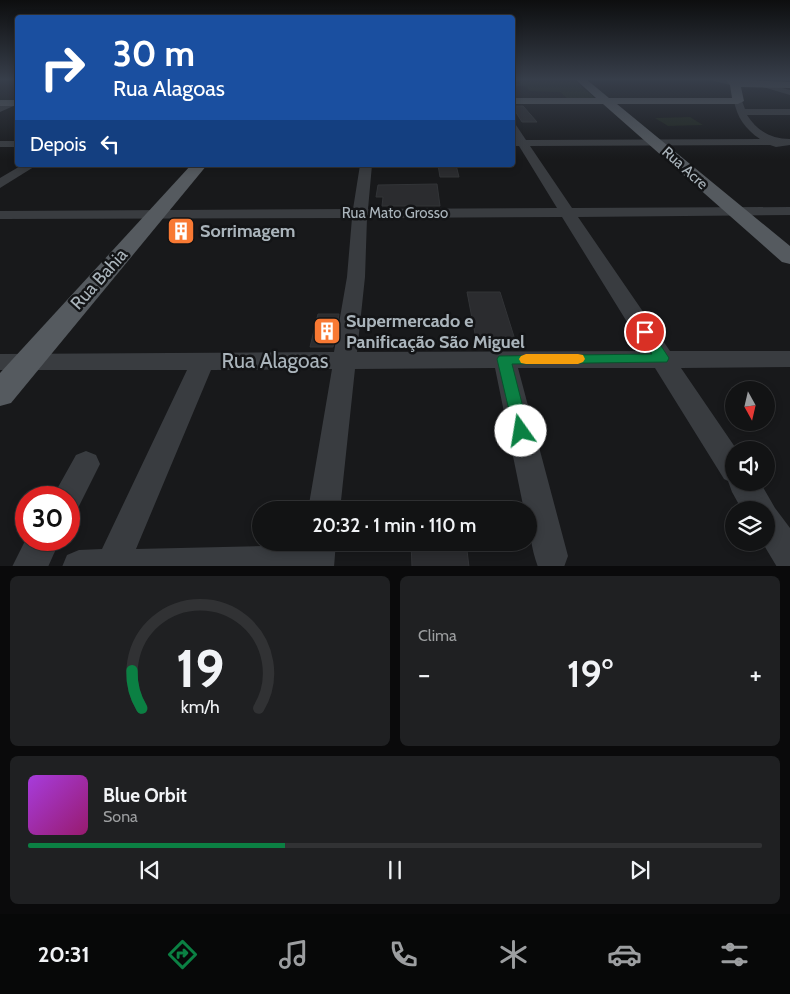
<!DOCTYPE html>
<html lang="pt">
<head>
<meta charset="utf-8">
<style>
	:root { --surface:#121314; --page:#1f2022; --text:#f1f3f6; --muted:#9c9ea0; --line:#313234; --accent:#0b8043 }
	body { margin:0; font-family:Cabin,sans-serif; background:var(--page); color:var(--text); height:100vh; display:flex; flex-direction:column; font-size:19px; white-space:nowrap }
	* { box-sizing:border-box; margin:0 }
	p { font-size:16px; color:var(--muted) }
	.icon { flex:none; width:28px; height:28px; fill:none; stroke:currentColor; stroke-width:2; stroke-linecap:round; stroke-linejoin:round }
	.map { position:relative; height:566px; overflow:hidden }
	.side { display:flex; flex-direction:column; gap:10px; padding:10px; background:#0a0a0b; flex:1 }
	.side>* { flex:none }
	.hud { position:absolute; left:15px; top:15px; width:500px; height:152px; border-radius:5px; box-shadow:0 2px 8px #0003,0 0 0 1px var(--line); background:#1a4fa0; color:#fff; overflow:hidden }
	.needle { width:32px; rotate:172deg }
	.buttons { position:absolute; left:725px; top:381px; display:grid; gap:10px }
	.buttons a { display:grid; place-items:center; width:50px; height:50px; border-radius:50%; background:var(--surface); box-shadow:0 2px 8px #0003,0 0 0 1px var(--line); font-size:25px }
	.speed { position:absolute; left:15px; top:486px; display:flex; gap:10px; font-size:25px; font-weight:700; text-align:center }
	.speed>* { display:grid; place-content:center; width:65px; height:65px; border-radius:50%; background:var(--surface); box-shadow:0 2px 8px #0003,0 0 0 1px var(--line); line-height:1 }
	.speed .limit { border:8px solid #d22; background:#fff; color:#111 }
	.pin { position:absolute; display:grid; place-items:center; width:42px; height:42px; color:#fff; margin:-21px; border:2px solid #fff; border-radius:50%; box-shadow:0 1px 5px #0007 }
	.me { position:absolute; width:55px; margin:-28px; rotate:347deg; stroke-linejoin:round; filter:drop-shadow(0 0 4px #0008) }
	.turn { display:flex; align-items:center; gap:18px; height:105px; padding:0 15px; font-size:22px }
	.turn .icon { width:65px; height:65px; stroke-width:2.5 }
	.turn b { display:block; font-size:35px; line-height:42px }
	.then { display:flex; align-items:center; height:48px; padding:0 15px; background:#0003; gap:10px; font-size:19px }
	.big { font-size:38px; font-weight:600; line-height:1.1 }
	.side .card { flex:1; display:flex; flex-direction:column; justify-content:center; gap:8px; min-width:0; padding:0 18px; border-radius:8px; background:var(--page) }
	.side .dial { align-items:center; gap:0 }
	.dial svg { height:130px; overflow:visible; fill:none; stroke:var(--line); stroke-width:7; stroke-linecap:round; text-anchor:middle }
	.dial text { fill:var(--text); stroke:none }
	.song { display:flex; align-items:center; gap:15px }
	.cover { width:60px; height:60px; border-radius:8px; background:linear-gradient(135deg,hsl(280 70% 55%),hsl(320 70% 35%)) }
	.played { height:5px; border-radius:2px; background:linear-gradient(90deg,var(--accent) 35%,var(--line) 35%) }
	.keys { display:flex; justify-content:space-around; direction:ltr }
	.heat { display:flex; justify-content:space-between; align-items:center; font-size:28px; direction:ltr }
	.side .tiles { flex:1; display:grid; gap:10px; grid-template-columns:1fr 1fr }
	.card:last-child { grid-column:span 2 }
	.trip { position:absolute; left:252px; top:501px; width:285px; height:50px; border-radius:25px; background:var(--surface); box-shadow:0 2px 8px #0003,0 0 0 1px var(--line); font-weight:600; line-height:50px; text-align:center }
	.dock { display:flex; height:80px; justify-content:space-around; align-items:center; background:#070808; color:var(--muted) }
	.dock .icon { width:35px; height:35px }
	.dock .active { color:var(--accent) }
	.dock b { font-size:22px; color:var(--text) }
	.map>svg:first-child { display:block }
	.green { fill:#1f261e }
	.building { fill:#2b2c2f; stroke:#323437 }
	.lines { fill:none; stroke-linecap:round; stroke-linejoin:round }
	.minor { fill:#393c40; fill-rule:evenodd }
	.major { fill:#555a5f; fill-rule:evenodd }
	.route { fill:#0b8043; stroke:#07532c }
	.slow { fill:#f59e0b }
	.labels { text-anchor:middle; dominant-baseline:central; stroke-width:5; stroke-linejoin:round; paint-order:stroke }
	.far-street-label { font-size:15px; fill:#aab4bb; stroke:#131416 }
	.poi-label { font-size:18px; font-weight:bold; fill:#aab4bb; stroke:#131416; text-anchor:start }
	.street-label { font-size:18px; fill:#aab4bb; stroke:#131416 }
	.near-street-label { font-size:21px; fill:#aab4bb; stroke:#131416 }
</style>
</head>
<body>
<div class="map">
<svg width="790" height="567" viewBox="0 0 790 567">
	<rect width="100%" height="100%" fill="#18191b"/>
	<g class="green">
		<path d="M 517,79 L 573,79 L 596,99 L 568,99 L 560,92 L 530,91 L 525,86 L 516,86 L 514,84 L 521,84 Z"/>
		<path d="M 690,117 L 703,125 L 668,126 L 655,118 Z"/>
	</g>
	<g class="building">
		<path d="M 512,106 L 523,106 L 537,122 L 522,122 Z"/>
		<path d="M 438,165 L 456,165 L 459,177 L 440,177 Z"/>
		<path d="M 437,184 L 440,206 L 382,206 L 383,197 L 376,197 L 378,185 Z"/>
		<path d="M 467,292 L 500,292 L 516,343 L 477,344 Z"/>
		<path d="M 318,314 L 339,314 L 333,347 L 310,347 Z"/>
		<path d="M 411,542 L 466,542 L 469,567 L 412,567 Z"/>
	</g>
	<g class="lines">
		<g class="minor">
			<path d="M 722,79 L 738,82 L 739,84 L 735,86 L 710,80 Z"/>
			<path d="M 763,83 L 790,90 L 790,95 L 763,87 Z"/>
			<path d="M 738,98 L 742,101 L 745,109 L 790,109 L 790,115 L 747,115 C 757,131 771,139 790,139 L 790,145 L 776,147 L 770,145 L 530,146 L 572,208 L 790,207 L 790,215 L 578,217 L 670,351 L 790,351 L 790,367 L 681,368 L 737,450 L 734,450 L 734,482 L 760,482 L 775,508 L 790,528 L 790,567 L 777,567 L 762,542 L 766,542 L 766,510 L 742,510 L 732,492 L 728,481 L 724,479 L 655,368 L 518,368 L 568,556 L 564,567 L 538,567 C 531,548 529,530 529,510 L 524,510 L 495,368 L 355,369 L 340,510 L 308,510 L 332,369 L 211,370 L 136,549 L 303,545 L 303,542 L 336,542 L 334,567 L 62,567 L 67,555 L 79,550 L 102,549 L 187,370 L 0,370 L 0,354 L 334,352 L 347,277 L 352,218 L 0,219 L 0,211 L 353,209 L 360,165 L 372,165 L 368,209 L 557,208 L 519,146 L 512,146 L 512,140 L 515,140 L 512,136 L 512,124 L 516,125 L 526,140 L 760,139 C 745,129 737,117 734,101 ZM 562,217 L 645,351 L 357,352 L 365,277 L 367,218 Z"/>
			<path d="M 18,99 L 18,104 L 0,112 L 0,106 Z"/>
			<rect x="0" y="141" width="18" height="6"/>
			<path d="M 22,165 L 37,165 L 0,188 L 0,178 Z"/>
			<path d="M 86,451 L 96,455 L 100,464 L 78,508 L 69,512 L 69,498 L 52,498 L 76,455 Z"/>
			<path d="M 26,539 L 60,540 L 48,567 L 12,567 Z"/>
		</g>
		<g class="major">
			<path d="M 575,79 L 586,79 L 609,98 L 732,98 L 730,85 L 725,79 L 790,82 L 790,88 L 741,87 L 744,101 L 738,104 L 617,104 L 790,246 L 790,264 L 782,262 L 603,104 L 512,104 L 512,98 L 596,98 Z"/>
			<rect x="0" y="100" width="18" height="6"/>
			<path d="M 191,165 L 207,165 L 11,403 L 0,406 L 0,373 Z"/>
		</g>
	</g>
	<linearGradient id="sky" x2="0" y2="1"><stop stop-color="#0d0e0f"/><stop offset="0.5" stop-color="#373e4a"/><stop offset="1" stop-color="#373e4a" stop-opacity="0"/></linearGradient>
	<rect width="790" height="159" fill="url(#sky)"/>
	<path class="route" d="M 645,328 L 650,329 L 667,355 L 669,358 L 667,362 L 512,364 L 529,431 L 527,436 L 521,438 L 515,436 L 497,359 L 499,356 L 652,354 L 639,332 L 641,329 Z"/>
	<path class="slow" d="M 526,354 L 578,354 L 583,355 L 585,359 L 583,362 L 578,364 L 526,364 L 521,363 L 519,359 L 521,356 Z"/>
	<defs>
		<g id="building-square" transform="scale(1.4375)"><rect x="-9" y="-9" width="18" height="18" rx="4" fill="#f87933" stroke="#131416"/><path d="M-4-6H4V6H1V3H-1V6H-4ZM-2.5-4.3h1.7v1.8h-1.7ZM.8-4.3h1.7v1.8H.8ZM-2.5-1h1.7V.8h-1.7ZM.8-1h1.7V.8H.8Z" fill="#fff"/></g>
	</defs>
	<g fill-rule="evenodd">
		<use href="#building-square" x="181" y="231"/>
		<use href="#building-square" x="327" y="331"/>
	</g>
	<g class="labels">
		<g class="far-street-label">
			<text transform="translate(685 168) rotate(42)">Rua Acre</text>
			<text x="395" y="213">Rua Mato Grosso</text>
		</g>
		<g class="poi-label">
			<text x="200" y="231">Sorrimagem</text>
			<text x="346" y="321">Supermercado e<tspan x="346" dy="21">Panificação São Miguel</tspan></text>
		</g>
		<g class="street-label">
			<text transform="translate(99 279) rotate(-48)">Rua Bahia</text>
		</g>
		<g class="near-street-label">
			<text x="275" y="360">Rua Alagoas</text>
		</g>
	</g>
</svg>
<div class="buttons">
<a><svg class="needle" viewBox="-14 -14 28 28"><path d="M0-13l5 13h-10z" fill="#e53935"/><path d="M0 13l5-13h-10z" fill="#9c9ea0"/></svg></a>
<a><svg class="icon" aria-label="sound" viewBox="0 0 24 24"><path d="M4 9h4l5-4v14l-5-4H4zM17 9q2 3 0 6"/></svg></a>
<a><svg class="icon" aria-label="layers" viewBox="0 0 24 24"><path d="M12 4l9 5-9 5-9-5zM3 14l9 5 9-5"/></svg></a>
</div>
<div class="speed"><div class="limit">30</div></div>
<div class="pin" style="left:645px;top:332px;background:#d93025"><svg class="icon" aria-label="arrive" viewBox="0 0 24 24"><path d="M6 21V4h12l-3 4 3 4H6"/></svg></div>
<svg class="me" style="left:521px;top:431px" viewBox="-20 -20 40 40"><circle r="19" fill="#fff"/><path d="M0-13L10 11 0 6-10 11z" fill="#0b8043"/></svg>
<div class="trip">20:32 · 1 min · 110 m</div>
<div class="hud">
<div class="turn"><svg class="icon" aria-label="right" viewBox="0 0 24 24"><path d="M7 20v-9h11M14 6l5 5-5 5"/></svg><div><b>30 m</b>Rua Alagoas</div></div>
<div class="then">Depois<svg class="icon" aria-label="left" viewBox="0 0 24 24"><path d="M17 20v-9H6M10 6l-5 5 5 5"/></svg></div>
</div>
</div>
<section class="side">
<div class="tiles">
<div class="card dial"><svg viewBox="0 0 100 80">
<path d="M14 69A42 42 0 1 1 86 69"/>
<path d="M14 69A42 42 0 0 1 8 46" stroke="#0b8043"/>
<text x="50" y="56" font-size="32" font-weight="700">19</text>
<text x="50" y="72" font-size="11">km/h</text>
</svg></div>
<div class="card"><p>Clima</p>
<div class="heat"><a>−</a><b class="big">19°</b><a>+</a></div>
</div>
<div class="card">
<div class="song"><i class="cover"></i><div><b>Blue Orbit</b><p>Sona</p></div></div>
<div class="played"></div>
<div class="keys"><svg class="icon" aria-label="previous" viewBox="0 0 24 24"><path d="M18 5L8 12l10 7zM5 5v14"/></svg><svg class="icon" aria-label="pause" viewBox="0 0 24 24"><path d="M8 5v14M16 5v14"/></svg><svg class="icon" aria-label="next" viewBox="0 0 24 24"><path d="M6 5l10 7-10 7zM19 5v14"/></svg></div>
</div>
</div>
</section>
<nav class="dock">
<b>20:31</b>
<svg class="icon active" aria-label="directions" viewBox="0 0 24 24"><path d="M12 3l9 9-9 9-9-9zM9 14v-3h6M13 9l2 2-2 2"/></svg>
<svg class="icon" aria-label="music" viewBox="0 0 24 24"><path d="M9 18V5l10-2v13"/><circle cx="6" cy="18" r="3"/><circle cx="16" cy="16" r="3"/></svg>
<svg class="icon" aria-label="phone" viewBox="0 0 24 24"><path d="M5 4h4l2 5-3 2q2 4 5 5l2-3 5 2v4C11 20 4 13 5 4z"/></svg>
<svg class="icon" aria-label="climate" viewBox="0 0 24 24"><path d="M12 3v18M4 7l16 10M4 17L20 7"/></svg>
<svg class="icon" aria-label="car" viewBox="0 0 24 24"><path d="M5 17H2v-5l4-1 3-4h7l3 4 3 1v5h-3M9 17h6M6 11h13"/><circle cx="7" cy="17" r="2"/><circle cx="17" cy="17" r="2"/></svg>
<svg class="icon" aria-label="filters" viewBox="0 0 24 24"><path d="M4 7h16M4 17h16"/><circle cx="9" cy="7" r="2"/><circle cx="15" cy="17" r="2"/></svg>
</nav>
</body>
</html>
